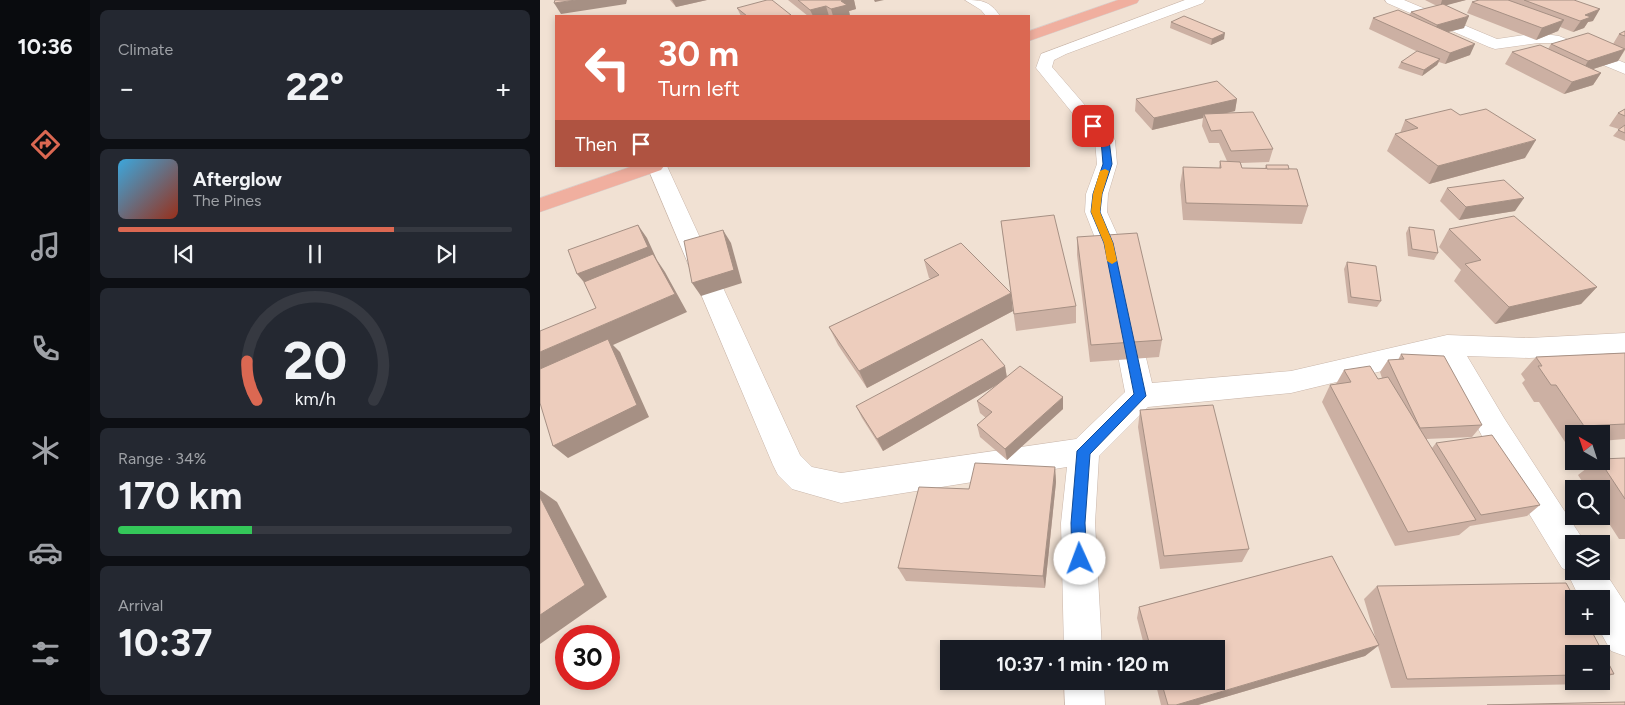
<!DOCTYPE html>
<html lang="en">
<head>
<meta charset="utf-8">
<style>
	:root { --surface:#171b24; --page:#242831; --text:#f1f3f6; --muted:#9ea1a6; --line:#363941; --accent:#db6852 }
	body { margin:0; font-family:Figtree,sans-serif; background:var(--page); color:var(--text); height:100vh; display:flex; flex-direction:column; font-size:19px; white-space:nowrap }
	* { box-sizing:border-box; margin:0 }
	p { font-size:16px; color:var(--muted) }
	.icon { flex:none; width:28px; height:28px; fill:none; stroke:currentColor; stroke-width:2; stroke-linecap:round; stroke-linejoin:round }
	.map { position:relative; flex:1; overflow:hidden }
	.side { display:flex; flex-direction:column; gap:10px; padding:10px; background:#0d0f14; width:450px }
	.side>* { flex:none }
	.guide { position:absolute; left:15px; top:15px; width:475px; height:152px; border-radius:0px; box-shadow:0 2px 8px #0003; background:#db6852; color:#fff; overflow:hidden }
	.needle { width:32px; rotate:321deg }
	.controls { position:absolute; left:1025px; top:425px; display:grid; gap:10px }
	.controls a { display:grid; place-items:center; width:45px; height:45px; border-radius:0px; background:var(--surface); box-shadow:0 2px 8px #0003; font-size:25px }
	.speed { position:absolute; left:15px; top:625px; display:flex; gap:10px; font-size:25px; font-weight:700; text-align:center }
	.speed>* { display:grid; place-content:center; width:65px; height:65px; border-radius:50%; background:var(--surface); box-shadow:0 2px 8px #0003; line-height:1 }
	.speed .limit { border:8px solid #d22; background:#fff; color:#111 }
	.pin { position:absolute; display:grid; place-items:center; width:42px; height:42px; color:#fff; margin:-21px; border-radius:10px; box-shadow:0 2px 8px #0006 }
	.me { position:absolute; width:55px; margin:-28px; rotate:358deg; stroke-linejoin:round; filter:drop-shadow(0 0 4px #0008) }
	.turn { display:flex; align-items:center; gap:18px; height:105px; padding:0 20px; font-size:22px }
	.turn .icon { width:65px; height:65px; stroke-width:2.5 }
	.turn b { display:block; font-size:35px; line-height:42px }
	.then { display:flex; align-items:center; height:48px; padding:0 20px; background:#0003; gap:10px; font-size:19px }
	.big { font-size:38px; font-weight:700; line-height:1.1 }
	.side .tile { flex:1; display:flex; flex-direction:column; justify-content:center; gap:8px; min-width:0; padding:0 18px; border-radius:8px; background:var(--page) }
	.side .dial { align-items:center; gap:0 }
	.dial svg { height:130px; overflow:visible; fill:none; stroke:var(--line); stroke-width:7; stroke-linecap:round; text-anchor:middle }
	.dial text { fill:var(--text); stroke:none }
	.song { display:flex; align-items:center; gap:15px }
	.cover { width:60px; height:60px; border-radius:8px; background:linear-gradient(135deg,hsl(200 70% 55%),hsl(10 70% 35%)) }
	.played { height:5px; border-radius:2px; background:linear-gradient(90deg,var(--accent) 70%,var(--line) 70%) }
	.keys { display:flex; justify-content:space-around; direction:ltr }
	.heat { display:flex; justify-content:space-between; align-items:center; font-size:28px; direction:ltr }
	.charge { height:8px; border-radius:4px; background:linear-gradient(90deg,#34c759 34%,var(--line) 0) }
	.trip { position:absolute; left:400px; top:640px; width:285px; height:50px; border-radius:0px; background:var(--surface); box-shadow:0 2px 8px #0003; font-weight:700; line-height:50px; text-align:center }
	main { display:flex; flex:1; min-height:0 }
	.dock { display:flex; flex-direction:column; width:90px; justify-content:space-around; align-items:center; background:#090b0e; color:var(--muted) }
	.dock .icon { width:35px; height:35px }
	.dock .current { color:var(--accent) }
	.dock b { font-size:22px; color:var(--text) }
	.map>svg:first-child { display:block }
	.residential { fill:#f1e1d3; fill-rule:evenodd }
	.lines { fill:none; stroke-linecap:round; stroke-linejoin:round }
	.minor-casing { stroke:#cab7ab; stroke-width:1 }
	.highway-casing { stroke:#d7d0cd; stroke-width:1 }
	.minor { fill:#fff; fill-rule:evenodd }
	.highway { fill:#f0af9f; fill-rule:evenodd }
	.wall { fill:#ccb0a3 }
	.shaded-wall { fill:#a69084 }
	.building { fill:#edcdbd; stroke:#a69084 }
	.route { fill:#1a73e8; stroke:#114b97 }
	.slow { fill:#f59e0b }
</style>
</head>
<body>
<main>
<nav class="dock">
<b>10:36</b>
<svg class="icon current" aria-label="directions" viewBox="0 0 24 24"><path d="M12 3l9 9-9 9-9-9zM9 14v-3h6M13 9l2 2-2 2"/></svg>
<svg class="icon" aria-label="music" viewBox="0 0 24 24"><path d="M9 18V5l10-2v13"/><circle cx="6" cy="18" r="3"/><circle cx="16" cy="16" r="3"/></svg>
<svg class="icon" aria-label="phone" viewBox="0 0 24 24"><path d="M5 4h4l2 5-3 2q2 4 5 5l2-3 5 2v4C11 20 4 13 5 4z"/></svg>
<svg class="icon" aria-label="climate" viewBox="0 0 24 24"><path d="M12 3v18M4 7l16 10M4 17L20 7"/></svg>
<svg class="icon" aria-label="car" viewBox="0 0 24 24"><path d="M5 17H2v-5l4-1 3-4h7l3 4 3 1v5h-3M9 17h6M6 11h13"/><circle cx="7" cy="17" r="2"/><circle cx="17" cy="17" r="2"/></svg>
<svg class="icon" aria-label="filters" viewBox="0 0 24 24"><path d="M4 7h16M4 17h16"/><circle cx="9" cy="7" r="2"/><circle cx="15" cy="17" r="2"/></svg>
</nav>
<section class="side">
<div class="tile"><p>Climate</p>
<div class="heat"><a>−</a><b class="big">22°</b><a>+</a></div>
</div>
<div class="tile">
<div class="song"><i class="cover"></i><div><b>Afterglow</b><p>The Pines</p></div></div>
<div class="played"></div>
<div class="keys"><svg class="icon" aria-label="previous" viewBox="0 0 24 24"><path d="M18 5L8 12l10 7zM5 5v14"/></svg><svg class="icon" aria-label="pause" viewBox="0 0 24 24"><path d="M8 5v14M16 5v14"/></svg><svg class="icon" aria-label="next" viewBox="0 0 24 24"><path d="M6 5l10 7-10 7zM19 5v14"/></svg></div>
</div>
<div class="tile dial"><svg viewBox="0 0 100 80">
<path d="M14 69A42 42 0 1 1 86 69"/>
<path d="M14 69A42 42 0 0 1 8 45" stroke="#db6852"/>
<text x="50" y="56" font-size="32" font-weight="700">20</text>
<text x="50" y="72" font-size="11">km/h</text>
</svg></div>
<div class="tile"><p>Range · 34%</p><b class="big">170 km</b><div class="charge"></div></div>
<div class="tile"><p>Arrival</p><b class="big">10:37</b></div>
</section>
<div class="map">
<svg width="1085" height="705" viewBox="0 0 1085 705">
	<rect width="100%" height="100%" fill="#faf0e4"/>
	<path class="residential" d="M 0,0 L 1085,0 L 1085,705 L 0,705 ZM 16,16 L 489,16 L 489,166 L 16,166 ZM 1034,434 L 1061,434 L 1061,461 L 1034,461 ZM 1034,489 L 1061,489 L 1061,516 L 1034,516 ZM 1034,544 L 1061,544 L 1061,571 L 1034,571 ZM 1034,599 L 1061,599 L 1061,626 L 1034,626 ZM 26,636 L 69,636 L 69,679 L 26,679 ZM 409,649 L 676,649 L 676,681 L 409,681 ZM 1034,654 L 1061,654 L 1061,681 L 1034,681 Z"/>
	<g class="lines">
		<g class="minor-casing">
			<g id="minor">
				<path d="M 425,0 C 442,0 450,1 460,16 L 446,16 L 441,10 Z"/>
				<path d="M 645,0 L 665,0 L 663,3 L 526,54 L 514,60 L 512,67 L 575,140 L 577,164 L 568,194 L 567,212 L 581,243 L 586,272 L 583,278 L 574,280 L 565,278 L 562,272 L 557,243 L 545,212 L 546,194 L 557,164 L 555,141 L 496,68 L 501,54 Z"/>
				<path d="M 845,0 L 864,0 L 957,39 L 998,33 L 1019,36 L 1085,63 L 1085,74 L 1010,43 L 998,43 L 955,49 L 949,47 L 847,3 Z"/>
				<path d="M 107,166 L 127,166 L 260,455 L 272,467 L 301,473 L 536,439 L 585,392 L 572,324 L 576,317 L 585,314 L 594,317 L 598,324 L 612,383 L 751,371 L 907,335 L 989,338 L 1085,333 L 1085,353 L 989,358 L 927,356 L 964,418 L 1046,544 L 1034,544 L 1034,571 L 1061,571 L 1061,566 L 1085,603 L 1085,656 L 1071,651 L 1057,626 L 1061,626 L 1061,599 L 1040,599 L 1026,570 L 1022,568 L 942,436 L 900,357 L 751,393 L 608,407 L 559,456 L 555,523 L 562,649 L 524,649 L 521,523 L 527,467 L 301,503 L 252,489 L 238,475 L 233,465 Z"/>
				<path d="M 524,681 L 564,681 L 565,705 L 525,705 Z"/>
			</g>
		</g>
		<g class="highway-casing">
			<g id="highway">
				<path d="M 578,0 L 599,0 L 597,3 L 489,41 L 489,31 Z"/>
				<path d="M 93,166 L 124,166 L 121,170 L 0,212 L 0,198 Z"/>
			</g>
		</g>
		<use href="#minor" class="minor"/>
		<use href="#highway" class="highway"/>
	</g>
	<g class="wall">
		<path d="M 130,0 L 167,0 L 136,7 Z"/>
		<path d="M 248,0 L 314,0 L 316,9 L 309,11 L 310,16 L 268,16 Z"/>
		<path d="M 885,0 L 926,0 L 905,5 L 924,28 L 908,32 L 930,55 L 905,64 L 899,62 L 897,65 L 882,76 L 858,68 L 861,62 L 878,52 L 829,29 L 833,18 L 869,15 L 871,12 L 897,6 Z"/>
		<path d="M 939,0 L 1034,0 L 1053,21 L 1048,22 L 1044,28 L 1033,32 L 1020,27 L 1018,31 L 996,40 L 927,13 L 932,2 Z"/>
		<path d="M 197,8 L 251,16 L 201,16 Z"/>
		<path d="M 631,22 L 684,39 L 671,45 L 630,28 Z"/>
		<path d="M 1085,31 L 1085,50 L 1078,61 L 1053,69 L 1061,73 L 1053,85 L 1024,94 L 965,64 L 972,52 L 1008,49 L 1011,44 L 1073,44 L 1079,34 Z"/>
		<path d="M 596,99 L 697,99 L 695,111 L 687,113 L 733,149 L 729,162 L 701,163 L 702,168 L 725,168 L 726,165 L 749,169 L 768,206 L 762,224 L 643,220 L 640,185 L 643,167 L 679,168 L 680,161 L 687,161 L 679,143 L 669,143 L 662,126 L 663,118 L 612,130 L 595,111 Z"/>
		<path d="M 1085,109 L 1085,141 L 1073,136 L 1079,129 L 1069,126 L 1078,113 Z"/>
		<path d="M 865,120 L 985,158 L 889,184 L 847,151 L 855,134 L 860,133 Z"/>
		<path d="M 907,188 L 975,211 L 919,220 L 900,201 Z"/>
		<path d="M 461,221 L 536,306 L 536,323 L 476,331 Z"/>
		<path d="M 869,227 L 898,253 L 894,260 L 868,256 L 866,233 Z"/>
		<path d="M 909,229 L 1057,287 L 1041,304 L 955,324 L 914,281 L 921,270 L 899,247 Z"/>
		<path d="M 537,237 L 622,340 L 619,357 L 550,362 L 537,255 Z"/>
		<path d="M 384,260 L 473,311 L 327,388 L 298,345 L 289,327 L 391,279 L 389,278 Z"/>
		<path d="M 807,262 L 841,301 L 837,307 L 808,303 L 804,269 Z"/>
		<path d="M 1085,353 L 1085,439 L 1061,441 L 1061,434 L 1034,434 L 1034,442 L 1025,442 L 999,402 L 994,402 L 982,383 L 985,380 L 981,374 L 996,357 Z"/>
		<path d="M 861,354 L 942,425 L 932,437 L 886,439 L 892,448 L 896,443 L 1000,505 L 987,516 L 930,526 L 919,535 L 855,546 L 782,402 L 790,385 L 796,384 L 804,370 L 838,379 L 842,378 L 840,372 L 848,360 L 858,360 Z"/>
		<path d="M 465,366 L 467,377 L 523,409 L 467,460 L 440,437 L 437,425 L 446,418 L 440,413 L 437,401 L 458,384 L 343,451 L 322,418 L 316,406 Z"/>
		<path d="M 600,410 L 709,549 L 702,562 L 620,569 L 598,427 Z"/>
		<path d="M 1085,458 L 1085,539 L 1079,539 L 1061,511 L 1061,489 L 1047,489 L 1038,475 L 1056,461 Z"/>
		<path d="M 515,467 L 516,482 L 505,588 L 366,581 L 358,568 L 429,489 Z"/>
		<path d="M 792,556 L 837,643 L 824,599 L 837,586 L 1026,583 L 1035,599 L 1034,599 L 1034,626 L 1049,626 L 1074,674 L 1061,679 L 1061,654 L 1034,654 L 1034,681 L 1055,681 L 1048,684 L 851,688 L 838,646 L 825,656 L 658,705 L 621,705 L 615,681 L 676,681 L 676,649 L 605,649 L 597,618 L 599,607 Z"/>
	</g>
	<g class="shaded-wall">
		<path d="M 36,0 L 87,0 L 86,4 L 21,14 L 14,3 Z"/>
		<path d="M 132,0 L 167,0 L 136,7 Z"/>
		<path d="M 304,0 L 314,0 L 316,9 L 309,11 L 310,16 L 293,16 L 291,9 L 301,1 Z"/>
		<path d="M 334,0 L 344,0 L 335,2 Z"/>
		<path d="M 902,0 L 926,0 L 900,7 Z"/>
		<path d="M 286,6 L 289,16 L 273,16 L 270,10 Z"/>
		<path d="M 1060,9 L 1053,21 L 1048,22 L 1044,28 L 1033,32 L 1045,15 Z"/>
		<path d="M 929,16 L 924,28 L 892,36 L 897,25 Z"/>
		<path d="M 1024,20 L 1018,31 L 996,40 L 1002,28 Z"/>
		<path d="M 685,33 L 684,39 L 671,45 L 672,39 Z"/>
		<path d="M 935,44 L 930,55 L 905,64 L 910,53 Z"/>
		<path d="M 1085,49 L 1078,61 L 1041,73 L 1048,61 Z"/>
		<path d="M 900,59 L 897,65 L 882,76 L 884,70 Z"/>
		<path d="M 1061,73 L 1053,85 L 1024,94 L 1032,82 Z"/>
		<path d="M 697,99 L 695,111 L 665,118 L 664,114 L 663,118 L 612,130 L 614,118 Z"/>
		<path d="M 996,140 L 985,158 L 889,184 L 898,166 Z"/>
		<path d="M 984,198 L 975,211 L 919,220 L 926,207 Z"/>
		<path d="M 98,225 L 107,238 L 117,260 L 125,272 L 147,312 L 73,345 L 80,352 L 109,417 L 28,458 L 13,446 L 0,377 L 0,352 L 135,294 L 48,287 L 37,274 Z"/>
		<path d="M 183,230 L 191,243 L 202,283 L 161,296 L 152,283 Z"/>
		<path d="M 1057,287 L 1041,304 L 955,324 L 969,307 Z"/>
		<path d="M 471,293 L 473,311 L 327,388 L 319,371 Z"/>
		<path d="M 465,366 L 467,379 L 343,451 L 337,439 Z"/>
		<path d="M 523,397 L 523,409 L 467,460 L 465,449 Z"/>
		<path d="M 515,467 L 516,482 L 505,588 L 503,576 Z"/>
		<path d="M 0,490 L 17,502 L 67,597 L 0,644 Z"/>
		<path d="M 839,645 L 825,656 L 658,705 L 636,705 Z"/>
	</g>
	<g class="building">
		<path d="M 15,0 L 36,0 L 14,3 Z"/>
		<path d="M 227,0 L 232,0 L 251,15 L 246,16 L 207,16 L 197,8 Z"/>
		<path d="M 258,0 L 304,0 L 301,1 L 307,5 L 291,9 L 286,6 L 270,10 Z"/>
		<path d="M 939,0 L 968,0 L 1024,20 L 1002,28 L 932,2 Z"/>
		<path d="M 984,0 L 1034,0 L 1060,9 L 1045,15 L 1051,17 L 1040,21 Z"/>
		<path d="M 903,4 L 929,16 L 897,25 L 871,12 Z"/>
		<path d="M 858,10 L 935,44 L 910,53 L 833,18 Z"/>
		<path d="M 644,16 L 685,33 L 672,39 L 631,22 Z"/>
		<path d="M 1085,31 L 1085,36 L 1079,34 Z"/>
		<path d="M 1048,33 L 1085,49 L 1048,61 L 1011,44 Z"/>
		<path d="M 1000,45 L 1061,73 L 1032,82 L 972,52 Z"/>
		<path d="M 877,51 L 900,59 L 884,70 L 861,62 Z"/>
		<path d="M 677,81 L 697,99 L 614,118 L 596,99 Z"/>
		<path d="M 911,109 L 920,115 L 946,109 L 996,140 L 898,166 L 855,134 L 878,128 L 865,120 Z"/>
		<path d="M 1085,109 L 1085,116 L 1078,113 Z"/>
		<path d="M 713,112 L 733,149 L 691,151 L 681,130 L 671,131 L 664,114 Z"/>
		<path d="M 1085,125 L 1085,133 L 1078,130 Z"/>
		<path d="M 680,161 L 700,162 L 702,168 L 757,169 L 768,206 L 646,203 L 643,167 L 681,168 Z"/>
		<path d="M 726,165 L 748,165 L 749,169 L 727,169 Z"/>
		<path d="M 964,180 L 984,198 L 926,207 L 907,188 Z"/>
		<path d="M 514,215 L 536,306 L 474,314 L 461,221 Z"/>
		<path d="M 974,216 L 1057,287 L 969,307 L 925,264 L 941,260 L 909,229 Z"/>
		<path d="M 98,225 L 108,247 L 37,274 L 28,250 Z"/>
		<path d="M 869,227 L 894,230 L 898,253 L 872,249 Z"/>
		<path d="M 183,230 L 194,270 L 152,283 L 144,241 Z"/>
		<path d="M 597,233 L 622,340 L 551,345 L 537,237 Z"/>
		<path d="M 421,243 L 471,293 L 319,371 L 289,327 L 399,275 L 384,260 Z"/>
		<path d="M 113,254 L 135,294 L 0,352 L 0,331 L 56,308 L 44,282 Z"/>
		<path d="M 807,262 L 836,266 L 841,301 L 811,297 Z"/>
		<path d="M 68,339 L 97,405 L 13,446 L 0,403 L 0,369 Z"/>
		<path d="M 442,339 L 465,366 L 337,439 L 316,406 Z"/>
		<path d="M 1085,353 L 1085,424 L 1044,426 L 1016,385 L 1011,385 L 998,366 L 1002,366 L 996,357 Z"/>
		<path d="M 861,354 L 904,356 L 942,425 L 880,428 L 848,360 L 864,359 Z"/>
		<path d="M 480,366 L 523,397 L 465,449 L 437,425 L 452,412 L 437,401 Z"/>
		<path d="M 830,366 L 838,379 L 848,377 L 936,520 L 868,532 L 790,385 L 811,382 L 804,370 Z"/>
		<path d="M 673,405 L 709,549 L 624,556 L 600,410 Z"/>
		<path d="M 952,435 L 1000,505 L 941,515 L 896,443 Z"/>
		<path d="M 1085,458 L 1085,499 L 1060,461 L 1061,461 L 1061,459 Z"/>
		<path d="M 435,463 L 515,467 L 503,576 L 358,568 L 379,487 L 429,489 Z"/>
		<path d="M 0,497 L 45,585 L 0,615 Z"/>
		<path d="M 792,556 L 839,645 L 636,705 L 628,705 L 621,681 L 676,681 L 676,649 L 611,649 L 599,607 Z"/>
		<path d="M 1026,583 L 1035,599 L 1034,599 L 1034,626 L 1049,626 L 1074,674 L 1061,675 L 1061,654 L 1034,654 L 1034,675 L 867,679 L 837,586 Z"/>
		<path d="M 1085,702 L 1085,705 L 947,705 Z"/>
	</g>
	<path class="route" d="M 550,125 L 556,125 L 569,140 L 572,164 L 562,194 L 560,212 L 573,243 L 606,396 L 550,454 L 545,523 L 547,559 L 545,564 L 540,566 L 534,564 L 532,559 L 531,523 L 537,451 L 594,394 L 564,243 L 551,212 L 553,194 L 563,164 L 561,140 L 549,126 Z"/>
	<path class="slow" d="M 565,169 L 569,171 L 562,194 L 560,212 L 573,243 L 577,261 L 572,264 L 567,261 L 564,243 L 551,212 L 553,194 L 560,171 Z"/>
</svg>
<div class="controls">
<a><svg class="needle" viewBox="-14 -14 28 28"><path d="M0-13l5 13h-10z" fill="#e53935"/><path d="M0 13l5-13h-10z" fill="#9ea1a6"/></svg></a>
<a><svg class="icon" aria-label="search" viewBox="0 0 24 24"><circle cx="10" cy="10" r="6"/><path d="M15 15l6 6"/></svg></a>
<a><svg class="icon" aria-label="layers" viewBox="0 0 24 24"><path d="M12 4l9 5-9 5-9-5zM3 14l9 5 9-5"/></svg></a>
<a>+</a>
<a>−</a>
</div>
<div class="speed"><div class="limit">30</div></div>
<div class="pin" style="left:553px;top:126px;background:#d93025"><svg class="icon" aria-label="arrive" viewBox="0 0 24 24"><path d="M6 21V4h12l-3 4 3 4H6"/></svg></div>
<svg class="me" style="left:540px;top:559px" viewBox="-20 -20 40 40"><circle r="19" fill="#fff"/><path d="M0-13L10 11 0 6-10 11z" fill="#1a73e8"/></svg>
<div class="trip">10:37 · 1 min · 120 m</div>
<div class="guide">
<div class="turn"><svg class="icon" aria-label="left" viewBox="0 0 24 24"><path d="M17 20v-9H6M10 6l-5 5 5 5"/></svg><div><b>30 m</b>Turn left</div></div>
<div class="then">Then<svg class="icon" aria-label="arrive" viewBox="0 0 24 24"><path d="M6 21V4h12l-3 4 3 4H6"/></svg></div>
</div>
</div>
</main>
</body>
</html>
